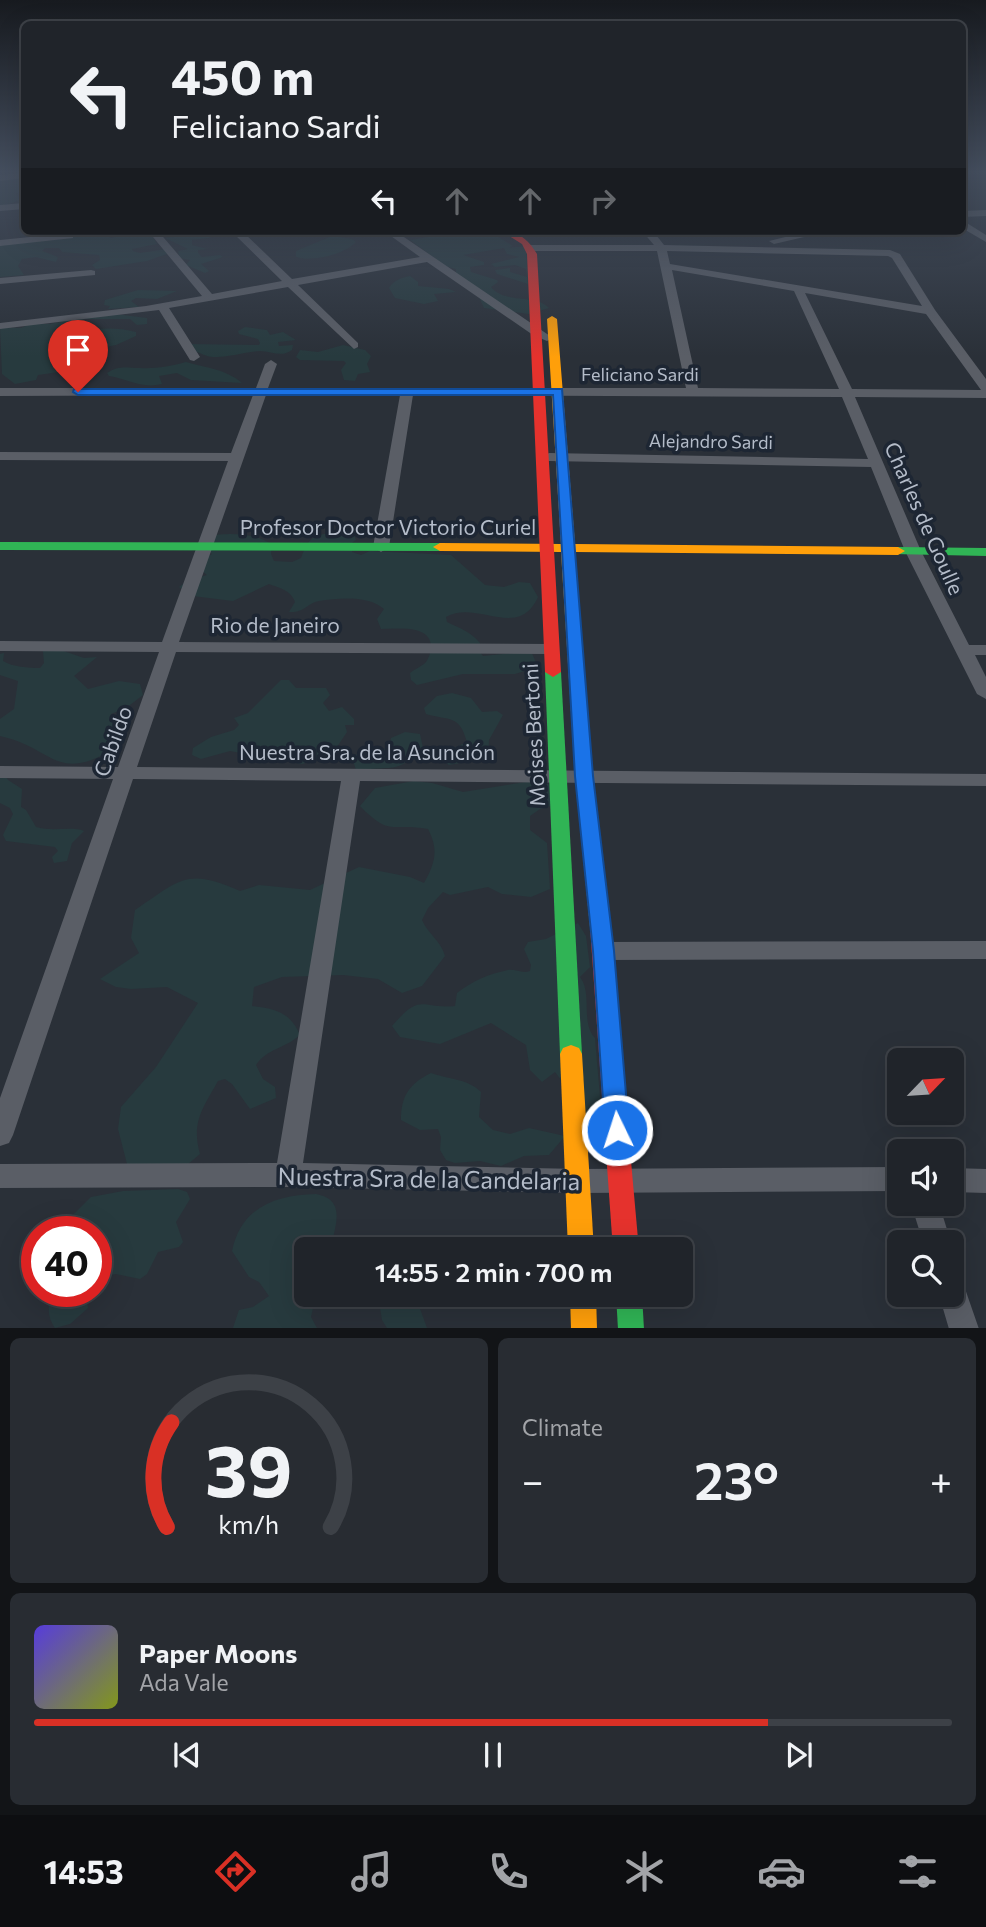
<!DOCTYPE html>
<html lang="en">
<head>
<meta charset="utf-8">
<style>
	:root { --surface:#20242a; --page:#282c32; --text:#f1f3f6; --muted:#a2a4a8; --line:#3d4147; --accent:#d93025 }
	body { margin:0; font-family:Commissioner,sans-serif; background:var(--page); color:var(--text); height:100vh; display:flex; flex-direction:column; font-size:26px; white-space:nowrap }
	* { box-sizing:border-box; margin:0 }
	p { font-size:23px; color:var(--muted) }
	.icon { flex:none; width:38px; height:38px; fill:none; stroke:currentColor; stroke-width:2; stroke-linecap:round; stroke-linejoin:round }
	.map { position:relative; height:1328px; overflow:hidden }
	.drawer { display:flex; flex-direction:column; gap:10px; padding:10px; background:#121417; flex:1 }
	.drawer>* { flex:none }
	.top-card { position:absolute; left:21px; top:21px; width:945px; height:214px; border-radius:10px; box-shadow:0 7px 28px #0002,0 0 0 2px var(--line); background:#20242a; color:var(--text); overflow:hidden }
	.needle { width:46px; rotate:65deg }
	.fabs { position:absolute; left:887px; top:1048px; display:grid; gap:14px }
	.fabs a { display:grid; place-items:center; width:77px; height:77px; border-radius:10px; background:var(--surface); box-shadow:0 7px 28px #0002,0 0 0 2px var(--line); font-size:35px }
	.speed { position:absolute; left:21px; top:1216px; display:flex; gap:14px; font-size:35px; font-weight:700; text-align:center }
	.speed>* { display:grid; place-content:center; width:91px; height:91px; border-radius:50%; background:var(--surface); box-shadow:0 7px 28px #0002,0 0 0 2px var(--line); line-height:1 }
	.speed .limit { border:10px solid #d22; background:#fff; color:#111 }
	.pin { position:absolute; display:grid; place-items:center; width:60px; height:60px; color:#fff; margin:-72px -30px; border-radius:50% 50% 50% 0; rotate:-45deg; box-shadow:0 0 7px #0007 }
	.pin .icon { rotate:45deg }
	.me { position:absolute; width:77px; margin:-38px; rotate:356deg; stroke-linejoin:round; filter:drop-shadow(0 0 5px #0008) }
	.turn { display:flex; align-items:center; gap:24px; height:147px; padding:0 35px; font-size:32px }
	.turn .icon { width:91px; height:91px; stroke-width:2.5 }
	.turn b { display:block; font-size:49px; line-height:60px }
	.lanes { display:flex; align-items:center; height:66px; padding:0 35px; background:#0003; justify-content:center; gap:35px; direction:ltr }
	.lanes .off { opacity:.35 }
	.big { font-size:52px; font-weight:600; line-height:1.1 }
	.drawer .widget { flex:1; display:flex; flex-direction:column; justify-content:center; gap:10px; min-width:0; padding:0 24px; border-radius:10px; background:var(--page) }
	.drawer .dial { align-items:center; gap:0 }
	.dial svg { height:182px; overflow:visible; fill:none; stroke:var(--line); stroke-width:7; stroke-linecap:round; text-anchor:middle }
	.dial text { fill:var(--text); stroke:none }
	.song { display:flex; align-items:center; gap:21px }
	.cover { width:84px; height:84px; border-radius:10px; background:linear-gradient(135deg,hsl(250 70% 55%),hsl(70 70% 35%)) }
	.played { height:7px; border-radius:4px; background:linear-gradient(90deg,var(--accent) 80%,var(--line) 80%) }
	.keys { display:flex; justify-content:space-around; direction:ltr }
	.heat { display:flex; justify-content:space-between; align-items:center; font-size:38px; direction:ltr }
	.drawer .tiles { flex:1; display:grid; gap:10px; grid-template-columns:1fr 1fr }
	.widget:last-child { grid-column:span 2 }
	.trip { position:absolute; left:294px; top:1237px; width:399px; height:70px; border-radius:10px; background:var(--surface); box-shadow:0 7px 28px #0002,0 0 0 2px var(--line); font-weight:600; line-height:70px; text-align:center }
	.menu { display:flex; height:112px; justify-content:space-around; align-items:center; background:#0d0e11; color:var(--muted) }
	.menu .icon { width:49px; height:49px }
	.menu .active { color:var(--accent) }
	.menu b { font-size:32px; color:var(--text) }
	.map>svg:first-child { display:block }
	.green { fill:#273a3e }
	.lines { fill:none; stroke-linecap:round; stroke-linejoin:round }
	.street { fill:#5a5e66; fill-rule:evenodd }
	.fast { fill:#30b455; fill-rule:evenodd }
	.slow { fill:#ff9f0a; fill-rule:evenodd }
	.jam { fill:#e5322d; fill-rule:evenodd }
	.route { fill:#1a73e8; stroke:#114b97; stroke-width:2 }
	.labels { text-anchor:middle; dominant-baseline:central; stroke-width:7; stroke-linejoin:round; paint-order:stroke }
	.far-street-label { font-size:18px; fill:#b4bcc9; stroke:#1d2633 }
	.street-label { font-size:21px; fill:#b4bcc9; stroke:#1d2633 }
	.near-street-label { font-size:24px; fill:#b4bcc9; stroke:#1d2633 }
</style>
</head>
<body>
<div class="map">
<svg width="986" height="1329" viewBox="0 0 986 1329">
	<rect width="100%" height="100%" fill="#2a3038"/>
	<g class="green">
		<path d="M 24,178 L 24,194 L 15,193 L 20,200 L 0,207 L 0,180 Z"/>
		<path d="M 94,231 L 119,231 L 107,236 L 111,238 L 137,233 L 151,234 L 157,244 L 132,249 L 133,251 L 140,253 L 166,249 L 167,254 L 147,261 L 96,269 L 92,265 L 100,260 L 99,255 L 62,252 L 59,248 L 45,248 L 42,251 L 58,257 L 56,262 L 36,257 L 22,259 L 18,266 L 24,275 L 0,277 L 0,244 L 48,237 L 56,240 L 64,236 L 77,237 L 76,234 L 83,232 L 93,235 Z"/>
		<path d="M 465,231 L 489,231 L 513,246 L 508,248 L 526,246 L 528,284 L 497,274 L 495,270 L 510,268 L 510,272 L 527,277 L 526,269 L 515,265 L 495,267 L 491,264 L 519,257 L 507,254 L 504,248 L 463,255 L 484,262 L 484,265 L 470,267 L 471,272 L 497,280 L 498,282 L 491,287 C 506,305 535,293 549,308 L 529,314 L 484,308 L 478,295 L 456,274 L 456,269 L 437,264 L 436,259 L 410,240 Z"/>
		<path d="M 207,233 L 213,235 L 209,238 L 192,240 L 192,245 L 207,249 L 198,250 L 198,253 L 202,257 L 220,255 L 223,257 L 201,264 L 209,271 L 205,273 L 186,265 L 190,260 L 180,258 L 178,251 L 188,249 L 165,238 Z"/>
		<path d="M 332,236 L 352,239 L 356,242 C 343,255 313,262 296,257 L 296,251 Z"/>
		<path d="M 410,276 L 418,282 L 418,286 L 449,289 L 456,292 L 434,294 L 438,301 L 424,304 L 395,298 L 389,288 C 394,280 401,278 410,276 Z"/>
		<path d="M 138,290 L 177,291 L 157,299 L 136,298 L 131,301 L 139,307 L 108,309 L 110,306 L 104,305 L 105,300 Z"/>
		<path d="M 107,313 L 147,318 L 147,324 L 137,325 L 130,319 L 84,319 L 80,323 L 94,325 L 95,329 C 109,328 122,328 136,332 L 136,336 L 116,345 L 72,354 L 62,360 L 64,365 L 59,372 L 38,375 L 36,380 L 15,384 L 2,374 L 0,327 L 21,328 L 30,324 L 50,324 Z"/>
		<path d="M 245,327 L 267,330 L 270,335 L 283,332 L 296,340 L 278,342 L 279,346 L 293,345 L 292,350 C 281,358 272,351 260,351 C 244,352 228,358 213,357 C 206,357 200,352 192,351 L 187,344 L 259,345 L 260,343 L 258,339 L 239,334 L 238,331 Z"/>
		<path d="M 343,345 L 365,350 L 371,356 L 367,364 L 370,372 L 358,374 L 355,381 L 344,380 L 341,370 L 346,363 L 344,361 L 300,360 L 296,357 L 300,350 L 318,352 Z"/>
		<path d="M 186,362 C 206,368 226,369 242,383 L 191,380 L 177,373 L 159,376 L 162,384 C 141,389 128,379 109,376 L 107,373 C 119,365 126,368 140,368 C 154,369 172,366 186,362 Z"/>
		<path d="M 344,533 L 354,535 L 356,540 L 352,543 L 352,552 L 361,555 L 370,551 L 451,555 L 485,585 L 504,587 L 519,582 L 530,583 L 538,597 C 518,641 477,599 446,617 L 447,622 C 461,629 470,631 480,643 L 479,651 L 483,656 L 531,651 L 538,667 L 515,674 L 463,674 L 417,685 L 411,680 L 410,673 C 415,669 420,667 424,664 C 428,661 430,654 431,649 C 433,624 397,629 381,629 L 377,619 L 384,609 C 368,595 339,598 319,601 C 307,603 305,613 289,612 L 295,602 C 291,590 279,588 269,584 L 233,601 L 193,596 L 179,587 L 187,581 L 207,575 L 201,570 L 205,558 L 212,554 L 208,550 L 209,536 C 227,532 258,533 272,545 L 271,554 L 274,561 L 292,562 L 301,558 C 310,532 318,534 344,533 Z"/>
		<path d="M 52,647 L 84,658 L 97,657 L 74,676 L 88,689 L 119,681 L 140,684 L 143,695 L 126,708 L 111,714 L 117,747 C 55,785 55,748 0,736 L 0,719 L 14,709 L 18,681 L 0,675 L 0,654 L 4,653 L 3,661 C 13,667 28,668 40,668 L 44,663 L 43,651 Z"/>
		<path d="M 281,680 L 289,680 L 296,688 L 326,688 L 330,695 L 323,703 L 329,711 L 342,707 L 354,719 L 354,725 L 345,725 L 347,732 L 335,750 L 325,757 L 302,764 L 230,751 L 201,759 L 192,755 L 193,748 L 211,737 L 234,730 L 239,725 L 234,718 L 248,713 Z"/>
		<path d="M 452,693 L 471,698 L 482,712 L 497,711 L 503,715 L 489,740 L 488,758 L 449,765 L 442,760 L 445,752 L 467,742 C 459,714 450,721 426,714 L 424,708 L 437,696 Z"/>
		<path d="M 405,732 L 420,734 L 423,748 C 398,770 401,767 370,769 L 367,773 L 356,770 L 352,757 L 366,749 L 388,749 L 391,738 Z"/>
		<path d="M 0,766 L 8,780 L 22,789 L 21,807 L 26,810 L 36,827 C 52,832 72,826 84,831 L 72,843 L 67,861 L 54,863 L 52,857 L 58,851 L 55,847 L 6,841 L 3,835 L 13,814 L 10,808 L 0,803 Z"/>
		<path d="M 538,780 L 550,785 L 561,803 L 540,809 L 530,816 L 530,830 L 547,843 L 550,889 L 531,897 L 502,894 L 488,887 L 450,895 L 443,892 L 428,908 L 422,920 C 428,934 441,941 445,956 L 422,986 L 402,993 L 378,979 L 343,975 L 282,977 L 254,987 L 252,1006 C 276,1009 290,1012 300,1035 C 286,1048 266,1049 256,1065 L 263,1079 L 275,1087 L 276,1098 L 250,1109 L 232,1084 L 225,1079 L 218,1081 C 203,1108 191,1122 200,1154 L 181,1170 L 127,1164 L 118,1129 L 121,1107 L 156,1067 L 198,1003 L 167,987 L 131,989 L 116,987 L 100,979 L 139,953 L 131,938 L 135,910 C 180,880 186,867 240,891 L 259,885 L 310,890 L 359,867 L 410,877 L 424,883 C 435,863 439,850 428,829 C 392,822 391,838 360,806 L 375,788 L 414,781 L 432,783 L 463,792 Z"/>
		<path d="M 578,923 L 586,936 L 590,967 L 580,977 C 593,994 580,1022 595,1038 L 601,1109 L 591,1119 L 555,1072 L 542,1082 L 530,1070 L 526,1045 L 491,1023 L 440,1044 L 400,1037 L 392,1026 C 422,991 421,1010 455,1006 L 457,993 C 472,981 489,974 508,970 C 516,969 522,974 530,971 L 531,965 L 524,949 L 528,942 L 546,939 Z"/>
		<path d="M 431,1073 C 447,1079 469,1079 481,1092 L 479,1117 L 493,1130 L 510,1134 L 529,1128 L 565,1136 L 549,1155 L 524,1156 L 501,1166 L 480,1161 L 455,1163 L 446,1160 L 440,1150 L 441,1137 L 438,1129 L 420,1130 L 401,1120 C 401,1096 409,1084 431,1073 Z"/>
		<path d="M 178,1189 L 187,1192 L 190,1199 L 176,1222 L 183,1242 L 179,1247 L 158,1252 L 147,1274 L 140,1279 L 116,1274 L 96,1277 L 96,1232 L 72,1232 L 70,1218 L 91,1197 L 123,1191 Z"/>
		<path d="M 316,1194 C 348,1200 334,1227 331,1249 L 306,1250 L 306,1295 L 316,1295 L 311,1317 L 317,1328 L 233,1328 L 239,1310 L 253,1307 L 269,1296 L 259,1282 L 249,1277 L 232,1251 C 241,1207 276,1195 316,1194 Z"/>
		<path d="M 53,1292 L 86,1292 L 88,1308 L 70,1324 L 55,1328 C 47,1317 47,1304 53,1292 Z"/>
		<path d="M 378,1295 L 415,1295 L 427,1328 L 387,1328 L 382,1320 Z"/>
	</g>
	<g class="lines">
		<g class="street">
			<path d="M 24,173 L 24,178 L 0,181 L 0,175 Z"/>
			<path d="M 24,203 L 24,209 L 0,211 L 0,205 Z"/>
			<path d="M 986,210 L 986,216 L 962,217 L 962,211 Z"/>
			<path d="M 962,220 L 986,235 L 986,242 L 962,228 Z"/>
			<path d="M 148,231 L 158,231 L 212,294 L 282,281 L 231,231 L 242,231 L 292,279 L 420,257 L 384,231 L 395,231 L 553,338 L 547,341 L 533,335 L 427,262 L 298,285 L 358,343 L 358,347 L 354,349 L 288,287 L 169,308 L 200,357 L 194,361 L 190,360 L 159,310 L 0,329 L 0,323 L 146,306 L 202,296 Z"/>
			<path d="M 642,231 L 653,231 L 664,245 L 890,250 L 900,254 L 935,310 L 986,379 L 986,398 L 855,397 L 921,551 L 969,645 L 986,645 L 986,655 L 975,655 L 986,677 L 986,699 L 977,694 L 905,551 L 871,467 L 549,461 L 542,457 L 549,453 L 868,459 L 842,397 L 413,395 L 389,547 L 381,552 L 373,547 L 400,395 L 266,395 L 179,642 L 550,644 L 559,649 L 550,654 L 176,652 L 137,767 L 986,774 L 986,786 L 360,781 L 303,1163 L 579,1169 L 900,1167 L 900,1191 L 579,1193 L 288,1187 L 0,1188 L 0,1164 L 277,1163 L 341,781 L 133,779 L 13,1135 L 9,1143 L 0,1146 L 0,1098 L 113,779 L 0,778 L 0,766 L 118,767 L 159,652 L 0,651 L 0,641 L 162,642 L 228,461 L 0,460 L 0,452 L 231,453 L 253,395 L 0,396 L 0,388 L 256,388 L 265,364 L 271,360 L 277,364 L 268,388 L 686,388 L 657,251 L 530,251 L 525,248 L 530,245 L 654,245 ZM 667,251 L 888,256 L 892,258 L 922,306 L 670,264 ZM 672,270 L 794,291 L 839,389 L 698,388 ZM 805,293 L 926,314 L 981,390 L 852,389 Z"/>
			<path d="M 810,231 L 830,231 L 774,244 L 769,241 Z"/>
			<path d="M 70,233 L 73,234 L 73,238 L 0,246 L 0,240 Z"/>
			<path d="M 91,270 L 95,271 L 95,275 L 0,284 L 0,278 Z"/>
			<path d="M 986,941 L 986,959 L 603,960 L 595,957 L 592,951 L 595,945 L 603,942 Z"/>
			<path d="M 952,1168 L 986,1169 L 986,1193 L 952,1192 Z"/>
			<path d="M 911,1204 L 939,1204 L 951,1242 L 923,1242 Z"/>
			<path d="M 952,1276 L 962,1280 L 979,1329 L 949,1329 L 939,1295 L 952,1295 Z"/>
		</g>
		<g class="fast">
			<path d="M 0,542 L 440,543 L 447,547 L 440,551 L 0,550 Z"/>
			<path d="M 898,547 L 986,548 L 986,556 L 893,554 L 891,551 L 893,548 Z"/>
			<path d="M 553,667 L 561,672 L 582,1054 L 579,1060 L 571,1063 L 563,1060 L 560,1054 L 545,672 Z"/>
			<path d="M 616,1295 L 642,1295 L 644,1329 L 618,1329 Z"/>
		</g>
		<g class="slow">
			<path d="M 552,316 L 557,319 L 575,544 L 898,547 L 905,551 L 898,555 L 575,552 L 593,776 L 610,927 L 607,932 L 600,934 L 593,932 L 590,927 L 575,776 L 561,552 L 440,551 L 433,547 L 440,543 L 561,544 L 547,319 Z"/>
			<path d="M 571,1045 L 579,1048 L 582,1054 L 594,1250 L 568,1250 L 560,1054 L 563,1048 Z"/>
			<path d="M 570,1295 L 596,1295 L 597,1329 L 571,1329 Z"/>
		</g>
		<g class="jam">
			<path d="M 501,231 C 518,231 528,239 537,254 L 561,672 L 553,677 L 545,672 L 527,254 L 522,244 Z"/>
			<path d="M 600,920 L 607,922 L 610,927 L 639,1250 L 613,1250 L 590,927 L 593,922 Z"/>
		</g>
	</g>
	<linearGradient id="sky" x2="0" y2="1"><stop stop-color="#171a1f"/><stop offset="0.48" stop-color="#444e5e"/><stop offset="1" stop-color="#444e5e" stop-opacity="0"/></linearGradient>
	<rect width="986" height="357" fill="url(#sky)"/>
	<path class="route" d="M 74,389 L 562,389 L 593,776 L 614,951 L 629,1130 L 626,1137 L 617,1140 L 609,1137 L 605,1130 L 593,951 L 575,776 L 553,395 L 78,395 L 73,392 Z"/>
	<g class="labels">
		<g class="far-street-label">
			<text x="640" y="374">Feliciano Sardi</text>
			<text transform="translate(711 441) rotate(1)">Alejandro Sardi</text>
		</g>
		<g class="street-label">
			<text transform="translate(925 518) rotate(66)">Charles de Goulle</text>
			<text x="388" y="526">Profesor Doctor Victorio Curiel</text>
			<text x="275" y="624">Rio de Janeiro</text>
			<text transform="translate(533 735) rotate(-93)">Moises Bertoni</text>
			<text transform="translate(112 741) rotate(-70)">Cabildo</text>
			<text x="367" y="751">Nuestra Sra. de la Asunción</text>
		</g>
		<g class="near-street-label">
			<text transform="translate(429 1178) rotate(1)">Nuestra Sra de la Candelaria</text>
		</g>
	</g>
</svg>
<div class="fabs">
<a><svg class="needle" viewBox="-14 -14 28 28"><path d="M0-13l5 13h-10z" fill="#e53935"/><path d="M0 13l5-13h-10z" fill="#a2a4a8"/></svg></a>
<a><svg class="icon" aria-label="sound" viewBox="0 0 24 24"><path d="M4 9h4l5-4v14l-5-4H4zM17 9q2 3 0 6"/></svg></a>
<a><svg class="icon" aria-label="search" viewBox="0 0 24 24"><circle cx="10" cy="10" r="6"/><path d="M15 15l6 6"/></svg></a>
</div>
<div class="speed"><div class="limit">40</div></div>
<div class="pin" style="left:78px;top:392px;background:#d93025"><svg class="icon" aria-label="arrive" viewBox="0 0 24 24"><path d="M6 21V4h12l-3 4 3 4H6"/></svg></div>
<svg class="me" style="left:617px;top:1130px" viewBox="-20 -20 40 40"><circle r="17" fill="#1a73e8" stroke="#fff" stroke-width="3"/><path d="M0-11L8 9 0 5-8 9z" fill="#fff"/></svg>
<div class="trip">14:55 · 2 min · 700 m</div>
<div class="top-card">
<div class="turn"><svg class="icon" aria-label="left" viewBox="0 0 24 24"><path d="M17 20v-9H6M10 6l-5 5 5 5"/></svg><div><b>450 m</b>Feliciano Sardi</div></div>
<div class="lanes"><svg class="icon" aria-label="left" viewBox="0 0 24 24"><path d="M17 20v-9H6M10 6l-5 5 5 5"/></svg><svg class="icon off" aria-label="ahead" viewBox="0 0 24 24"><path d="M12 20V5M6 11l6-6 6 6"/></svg><svg class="icon off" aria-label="ahead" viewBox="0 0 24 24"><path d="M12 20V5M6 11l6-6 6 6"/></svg><svg class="icon off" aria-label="right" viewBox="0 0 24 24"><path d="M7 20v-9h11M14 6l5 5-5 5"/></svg></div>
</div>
</div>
<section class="drawer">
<div class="tiles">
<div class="widget dial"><svg viewBox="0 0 100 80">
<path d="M14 69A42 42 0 1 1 86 69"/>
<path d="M14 69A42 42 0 0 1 16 23" stroke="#d93025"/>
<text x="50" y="56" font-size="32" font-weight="700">39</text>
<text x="50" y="72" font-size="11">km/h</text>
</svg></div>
<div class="widget"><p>Climate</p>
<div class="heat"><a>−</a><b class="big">23°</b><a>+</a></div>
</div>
<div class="widget">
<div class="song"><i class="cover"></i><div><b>Paper Moons</b><p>Ada Vale</p></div></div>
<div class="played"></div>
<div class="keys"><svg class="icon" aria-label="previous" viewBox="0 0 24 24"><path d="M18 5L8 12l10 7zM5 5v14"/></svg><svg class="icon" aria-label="pause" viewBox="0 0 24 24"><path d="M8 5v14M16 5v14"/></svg><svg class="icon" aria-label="next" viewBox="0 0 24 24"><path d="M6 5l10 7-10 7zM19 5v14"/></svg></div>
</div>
</div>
</section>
<nav class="menu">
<b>14:53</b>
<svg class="icon active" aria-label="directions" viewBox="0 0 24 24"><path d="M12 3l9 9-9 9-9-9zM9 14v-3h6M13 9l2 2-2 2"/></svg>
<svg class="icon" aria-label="music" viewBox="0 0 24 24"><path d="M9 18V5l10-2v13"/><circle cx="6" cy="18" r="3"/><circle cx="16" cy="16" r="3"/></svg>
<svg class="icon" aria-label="phone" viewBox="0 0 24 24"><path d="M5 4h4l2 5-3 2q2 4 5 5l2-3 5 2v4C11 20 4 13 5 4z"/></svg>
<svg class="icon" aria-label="climate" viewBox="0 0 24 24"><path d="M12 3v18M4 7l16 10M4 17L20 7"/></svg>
<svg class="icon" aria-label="car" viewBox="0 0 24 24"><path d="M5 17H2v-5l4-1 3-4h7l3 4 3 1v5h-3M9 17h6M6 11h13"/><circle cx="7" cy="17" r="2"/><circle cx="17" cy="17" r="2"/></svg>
<svg class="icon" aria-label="filters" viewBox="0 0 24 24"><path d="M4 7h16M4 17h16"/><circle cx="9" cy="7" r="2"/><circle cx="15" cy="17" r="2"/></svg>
</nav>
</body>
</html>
